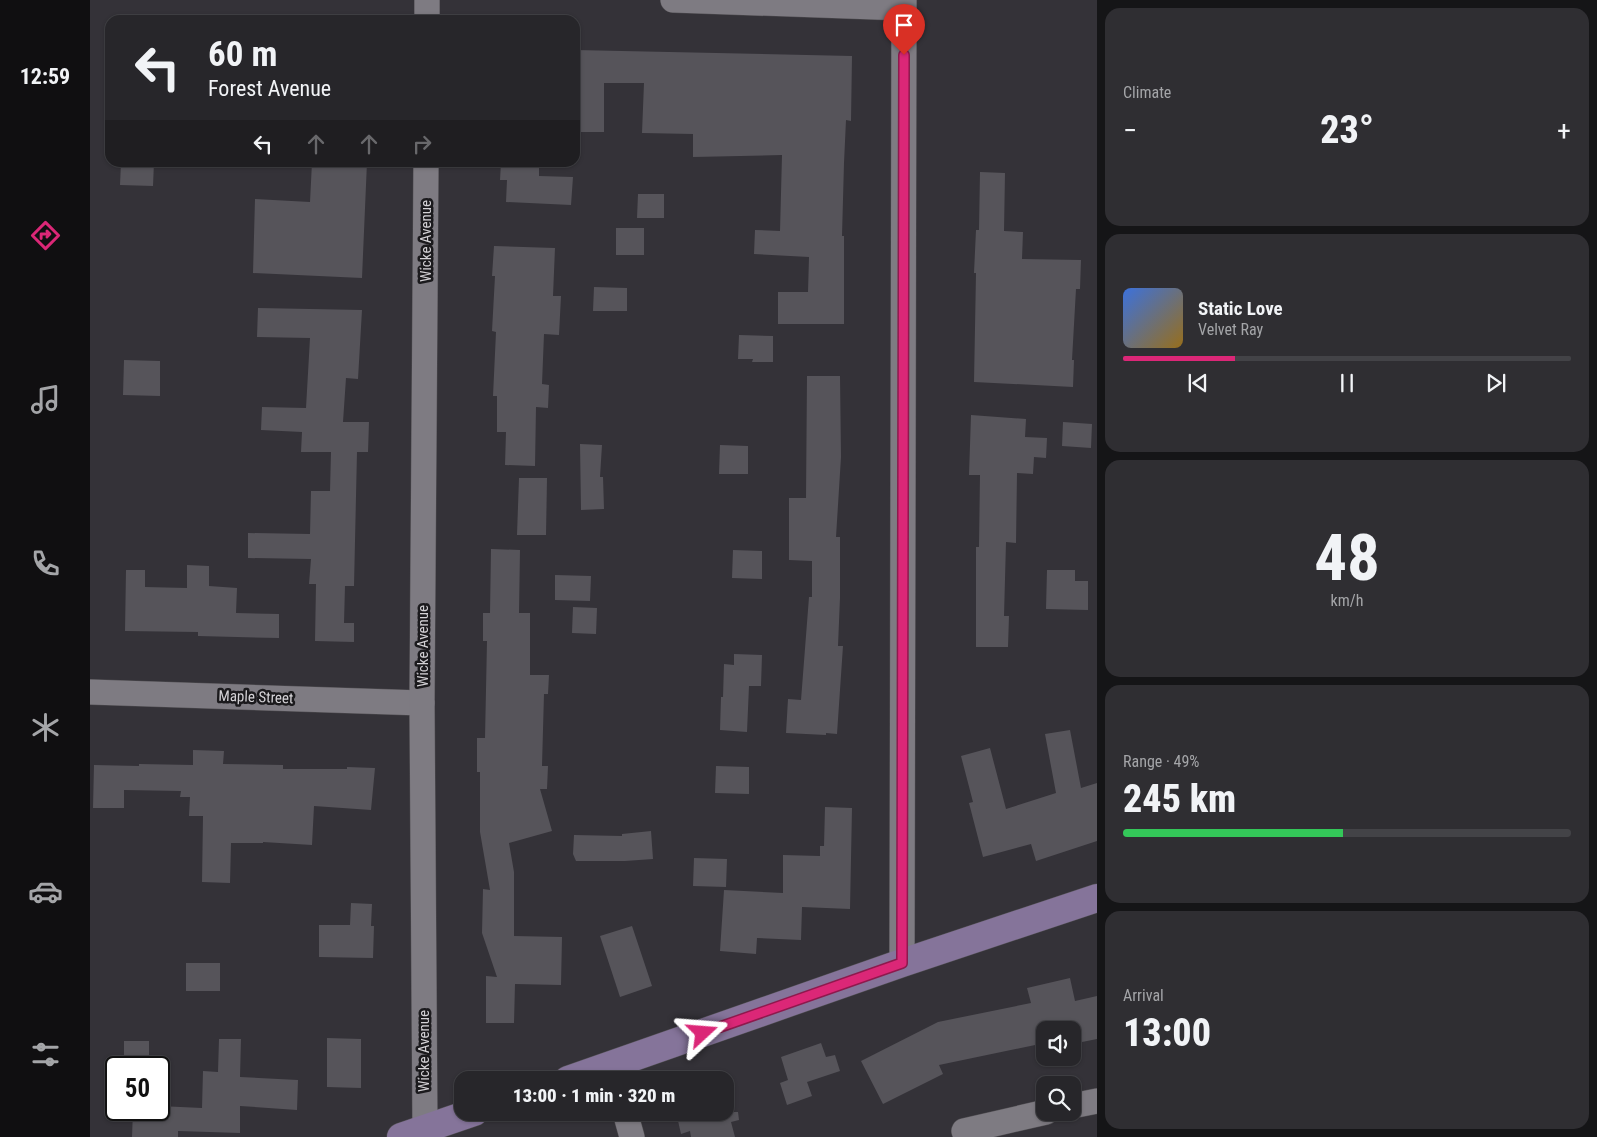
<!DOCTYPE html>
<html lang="en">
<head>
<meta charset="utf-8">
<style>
	:root { --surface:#27262a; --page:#2f2e32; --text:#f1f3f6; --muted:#a4a5a8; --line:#434347; --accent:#db2777 }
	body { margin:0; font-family:"Roboto Condensed",sans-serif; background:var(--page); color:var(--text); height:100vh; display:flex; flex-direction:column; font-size:19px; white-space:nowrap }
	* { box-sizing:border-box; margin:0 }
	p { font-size:16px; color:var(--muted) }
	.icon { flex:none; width:28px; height:28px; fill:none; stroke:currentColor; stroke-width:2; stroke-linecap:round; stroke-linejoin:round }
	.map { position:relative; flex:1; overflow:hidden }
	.drawer { display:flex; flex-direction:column; gap:8px; padding:8px; background:#151517; width:500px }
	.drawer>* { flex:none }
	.banner { position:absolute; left:15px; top:15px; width:475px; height:152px; border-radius:15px; box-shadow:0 1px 4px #0004,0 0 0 1px var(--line); background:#27262a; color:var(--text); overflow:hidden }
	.fabs { position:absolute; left:946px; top:1021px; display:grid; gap:10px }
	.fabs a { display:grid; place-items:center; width:45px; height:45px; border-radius:10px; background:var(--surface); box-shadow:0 1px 4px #0004,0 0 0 1px var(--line); font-size:25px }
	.speed { position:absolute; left:15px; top:1056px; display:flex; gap:10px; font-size:25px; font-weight:700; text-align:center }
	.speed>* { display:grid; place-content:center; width:65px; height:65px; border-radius:50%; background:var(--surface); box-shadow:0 1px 4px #0004,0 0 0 1px var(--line); line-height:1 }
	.speed .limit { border:2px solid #111; border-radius:8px; background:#fff; color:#111 }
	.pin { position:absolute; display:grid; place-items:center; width:42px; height:42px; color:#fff; margin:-51px -21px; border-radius:50% 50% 50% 0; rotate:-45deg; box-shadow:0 0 5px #0007 }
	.pin .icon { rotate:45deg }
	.me { position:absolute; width:55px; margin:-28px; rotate:71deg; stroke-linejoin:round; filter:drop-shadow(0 0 4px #0008) }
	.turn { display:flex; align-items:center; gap:18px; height:105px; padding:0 20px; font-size:22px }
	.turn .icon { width:65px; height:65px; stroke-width:2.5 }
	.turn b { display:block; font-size:35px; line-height:42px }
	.lanes { display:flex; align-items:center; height:48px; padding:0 20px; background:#0003; justify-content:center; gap:25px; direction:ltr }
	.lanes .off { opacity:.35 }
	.big { font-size:38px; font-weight:800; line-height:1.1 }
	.drawer .tile { flex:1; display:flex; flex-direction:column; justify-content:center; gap:8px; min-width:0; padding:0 18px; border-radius:15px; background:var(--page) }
	.drawer .dial { align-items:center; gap:0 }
	.dial b { font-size:65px; line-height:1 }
	.song { display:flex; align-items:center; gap:15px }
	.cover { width:60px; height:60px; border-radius:8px; background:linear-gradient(135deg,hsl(220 70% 55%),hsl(40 70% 35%)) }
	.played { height:5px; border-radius:2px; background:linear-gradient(90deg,var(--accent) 25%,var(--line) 25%) }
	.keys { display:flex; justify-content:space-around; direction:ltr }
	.heat { display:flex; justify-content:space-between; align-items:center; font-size:28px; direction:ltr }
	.charge { height:8px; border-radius:4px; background:linear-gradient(90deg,#34c759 49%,var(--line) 0) }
	.trip { position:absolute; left:364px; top:1071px; width:280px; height:50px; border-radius:15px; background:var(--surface); box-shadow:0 1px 4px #0004,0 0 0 1px var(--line); font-weight:800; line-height:50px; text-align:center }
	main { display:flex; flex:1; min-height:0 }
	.tabs { display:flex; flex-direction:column; width:90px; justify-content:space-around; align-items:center; background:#100f11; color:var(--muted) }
	.tabs .icon { width:35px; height:35px }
	.tabs .on { color:var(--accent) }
	.tabs b { font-size:22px; color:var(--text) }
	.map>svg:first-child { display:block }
	.building { fill:#56545a }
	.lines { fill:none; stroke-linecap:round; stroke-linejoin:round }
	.street-casing { stroke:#504e52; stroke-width:26 }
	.secondary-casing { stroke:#504e52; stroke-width:29 }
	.street { stroke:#7e7b82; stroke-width:25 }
	.secondary { stroke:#85749a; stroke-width:28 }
	.route-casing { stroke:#8e194d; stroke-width:12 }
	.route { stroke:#db2777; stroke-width:9 }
	.labels { text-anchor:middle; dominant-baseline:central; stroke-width:5; stroke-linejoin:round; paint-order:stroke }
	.street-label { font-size:15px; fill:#d4d2d6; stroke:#1b1a1d }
</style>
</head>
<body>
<main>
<nav class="tabs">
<b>12:59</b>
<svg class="icon on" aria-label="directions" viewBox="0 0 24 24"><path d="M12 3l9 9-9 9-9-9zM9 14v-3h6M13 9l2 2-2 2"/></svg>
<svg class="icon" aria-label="music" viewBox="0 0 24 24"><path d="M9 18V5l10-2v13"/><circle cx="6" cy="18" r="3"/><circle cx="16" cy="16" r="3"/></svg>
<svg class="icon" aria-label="phone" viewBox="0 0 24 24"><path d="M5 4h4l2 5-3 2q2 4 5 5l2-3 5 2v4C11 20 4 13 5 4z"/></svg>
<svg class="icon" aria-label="climate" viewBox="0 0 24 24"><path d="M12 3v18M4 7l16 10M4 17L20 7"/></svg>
<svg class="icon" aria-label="car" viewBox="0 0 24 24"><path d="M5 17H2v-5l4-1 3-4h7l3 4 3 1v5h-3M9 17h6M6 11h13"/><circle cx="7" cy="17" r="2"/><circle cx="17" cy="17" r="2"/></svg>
<svg class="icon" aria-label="filters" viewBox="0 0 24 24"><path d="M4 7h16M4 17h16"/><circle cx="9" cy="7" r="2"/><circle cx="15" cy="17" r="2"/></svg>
</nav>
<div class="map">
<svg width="1007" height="1137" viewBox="0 0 1007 1137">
	<rect width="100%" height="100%" fill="#343238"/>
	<g class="building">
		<path d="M 485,50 L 762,56 L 761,121 L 756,120 L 754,163 L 752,236 L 754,236 L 754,324 L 688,324 L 688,292 L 718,292 L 719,257 L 664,254 L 665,230 L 690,231 L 692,155 L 603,157 L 603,134 L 552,133 L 554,83 L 514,83 L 514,132 L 490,132 L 490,81 L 485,81 Z"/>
		<path d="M 31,162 L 64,162 L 63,186 L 30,185 Z"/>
		<path d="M 222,162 L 277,162 L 272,278 L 163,273 L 165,199 L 220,202 Z"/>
		<path d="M 411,162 L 449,162 L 449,176 L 483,177 L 481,205 L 416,202 L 417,180 L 410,180 Z"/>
		<path d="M 890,172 L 915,173 L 914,231 L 933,232 L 932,259 L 991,260 L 990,289 L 986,289 L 982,360 L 984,360 L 983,387 L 884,382 L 886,273 L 884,273 L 886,230 L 889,230 Z"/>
		<path d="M 548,194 L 574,194 L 574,218 L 547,218 Z"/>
		<rect x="526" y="228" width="28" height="27"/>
		<path d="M 404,246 L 465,248 L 463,296 L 471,296 L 469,335 L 454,334 L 452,384 L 459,385 L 458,408 L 446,407 L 445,466 L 415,465 L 416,432 L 407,432 L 407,396 L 403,396 L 406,332 L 402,331 L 405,276 L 402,276 Z"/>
		<path d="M 504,287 L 537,288 L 537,311 L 503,311 Z"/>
		<path d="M 168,308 L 272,310 L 268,379 L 256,378 L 253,422 L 279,422 L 278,452 L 267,452 L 264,586 L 255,586 L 254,623 L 264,623 L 264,642 L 225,641 L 226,584 L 219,584 L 221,559 L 158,558 L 158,533 L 220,534 L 221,491 L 240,491 L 241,452 L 211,452 L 212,432 L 171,430 L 172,407 L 216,408 L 220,338 L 167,337 Z"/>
		<path d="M 649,335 L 683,336 L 683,362 L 662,362 L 663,359 L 648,359 Z"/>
		<path d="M 34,360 L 70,361 L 70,396 L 33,395 Z"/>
		<path d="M 717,376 L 750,376 L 751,457 L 746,537 L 750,537 L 750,598 L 748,646 L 753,646 L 747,734 L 736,733 L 736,735 L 696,733 L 698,699 L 711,700 L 719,597 L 722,597 L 722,561 L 699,560 L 699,498 L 716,498 Z"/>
		<path d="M 881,415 L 936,419 L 935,437 L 957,438 L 956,458 L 944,457 L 943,474 L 927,473 L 926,543 L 916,542 L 914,616 L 919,616 L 918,647 L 886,647 L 886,547 L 889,547 L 890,475 L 879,475 Z"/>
		<path d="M 973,422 L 1002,424 L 1001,448 L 972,446 Z"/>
		<path d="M 490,444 L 512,445 L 510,477 L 513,477 L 514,509 L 491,510 Z"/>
		<path d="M 630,445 L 658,446 L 658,474 L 629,474 Z"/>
		<path d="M 429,478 L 457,478 L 456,535 L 427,535 Z"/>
		<path d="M 401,549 L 430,550 L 429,613 L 440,613 L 440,675 L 459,675 L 458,694 L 454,694 L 452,766 L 458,766 L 457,789 L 450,789 L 462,831 L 419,843 L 424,872 L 424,936 L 472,937 L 471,985 L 425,984 L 424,1023 L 396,1023 L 396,976 L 407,977 L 392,933 L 393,889 L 400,890 L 390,832 L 390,772 L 387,772 L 387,738 L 395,738 L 397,641 L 393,641 L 393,613 L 400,613 Z"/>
		<path d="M 643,550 L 672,551 L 672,579 L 642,578 Z"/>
		<path d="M 97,565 L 119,566 L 119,586 L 147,588 L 146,613 L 189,614 L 189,638 L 108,636 L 108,632 L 35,631 L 36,570 L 55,570 L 55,587 L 97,588 Z"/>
		<path d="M 957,570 L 985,570 L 985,581 L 998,581 L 998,610 L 956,609 Z"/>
		<path d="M 465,575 L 501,576 L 500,601 L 465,600 Z"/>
		<path d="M 483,607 L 507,608 L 506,634 L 482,633 Z"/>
		<path d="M 644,654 L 672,655 L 671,686 L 659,686 L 657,732 L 630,730 L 631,697 L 633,697 L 634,664 L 644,665 Z"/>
		<path d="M 980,730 L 991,788 L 1007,783 L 1007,841 L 946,861 L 941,844 L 893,857 L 879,803 L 883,802 L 871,756 L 900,748 L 916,809 L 966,793 L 955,734 Z"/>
		<path d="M 103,750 L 134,751 L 133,764 L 193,765 L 193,769 L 257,769 L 257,767 L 285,768 L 281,810 L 224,806 L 222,845 L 173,842 L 173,843 L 141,843 L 140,883 L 112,882 L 113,816 L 99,816 L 100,797 L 90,797 L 91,791 L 34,790 L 34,808 L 3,808 L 4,765 L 49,766 L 49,764 L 103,765 Z"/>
		<path d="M 626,766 L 659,767 L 659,794 L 625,793 Z"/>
		<path d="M 735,807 L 762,808 L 760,909 L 712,907 L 711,940 L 667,938 L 666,954 L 630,951 L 634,890 L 693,893 L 693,855 L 730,856 L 730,846 L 734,846 Z"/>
		<path d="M 561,831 L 563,859 L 535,861 L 486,861 L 483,854 L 484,835 L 532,836 L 532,834 Z"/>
		<path d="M 604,858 L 637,859 L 636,887 L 603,886 Z"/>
		<path d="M 261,903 L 282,904 L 281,926 L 284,926 L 283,958 L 229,957 L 229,925 L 260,925 Z"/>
		<path d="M 542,926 L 562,986 L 530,997 L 510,936 Z"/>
		<rect x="96" y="963" width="34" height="28"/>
		<path d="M 980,978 L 985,1001 L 1007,996 L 1007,1039 L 982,1044 L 982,1030 L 955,1030 L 955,1050 L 951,1051 L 950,1044 L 849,1065 L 853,1074 L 793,1104 L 771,1061 L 848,1022 L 941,1003 L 937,988 Z"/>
		<path d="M 237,1038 L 271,1039 L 271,1088 L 237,1087 Z"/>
		<path d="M 129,1039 L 151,1039 L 150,1077 L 208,1080 L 207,1110 L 150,1106 L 150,1133 L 88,1131 L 88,1137 L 42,1137 L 43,1110 L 69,1110 L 69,1106 L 112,1108 L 113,1071 L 128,1072 Z"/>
		<rect x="34" y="1041" width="25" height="26"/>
		<path d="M 731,1043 L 736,1057 L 745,1055 L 750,1071 L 717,1082 L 722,1096 L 697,1105 L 690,1083 L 698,1080 L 691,1057 Z"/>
		<path d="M 586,1112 L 648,1112 L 649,1120 L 641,1122 L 645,1137 L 601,1137 L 600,1131 L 591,1134 Z"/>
	</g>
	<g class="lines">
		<g class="street-casing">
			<g id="street">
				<path d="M 583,0 L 813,8"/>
				<path d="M 337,20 L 337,0"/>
				<path d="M 0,692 L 332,703"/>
				<path d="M 812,963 L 814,0"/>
				<path d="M 982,1106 L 1007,1101"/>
				<path d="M 535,1112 L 542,1137"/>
				<path d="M 335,1129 L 332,703 L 336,162"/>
				<path d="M 874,1131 L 956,1112"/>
			</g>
		</g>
		<g class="secondary-casing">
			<g id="secondary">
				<path d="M 478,1080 L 812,963 L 1007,898"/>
				<path d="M 311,1137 L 384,1112"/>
			</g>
		</g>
		<use href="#street" class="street"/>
		<use href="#secondary" class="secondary"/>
	</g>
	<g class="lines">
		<g class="route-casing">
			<path id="route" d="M 613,1033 L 812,963 L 814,55"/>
		</g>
		<use href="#route" class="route"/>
	</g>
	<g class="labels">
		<g class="street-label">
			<text transform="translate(336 241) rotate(-90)">Wicke Avenue</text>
			<text transform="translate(333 646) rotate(-90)">Wicke Avenue</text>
			<text transform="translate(166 697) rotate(2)">Maple Street</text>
			<text transform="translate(334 1051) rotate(-90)">Wicke Avenue</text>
		</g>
	</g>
</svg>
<div class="fabs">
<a><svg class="icon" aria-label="sound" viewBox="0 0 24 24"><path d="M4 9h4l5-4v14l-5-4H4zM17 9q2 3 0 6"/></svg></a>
<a><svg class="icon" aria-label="search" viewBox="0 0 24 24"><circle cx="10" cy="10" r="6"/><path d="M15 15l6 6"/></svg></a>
</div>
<div class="speed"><div class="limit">50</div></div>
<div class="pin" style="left:814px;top:55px;background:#d93025"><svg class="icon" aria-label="arrive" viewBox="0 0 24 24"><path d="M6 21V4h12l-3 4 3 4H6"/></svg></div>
<svg class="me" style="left:613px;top:1033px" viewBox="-20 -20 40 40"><path d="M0-17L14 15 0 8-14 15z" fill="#db2777" stroke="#fff" stroke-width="4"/></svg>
<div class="trip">13:00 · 1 min · 320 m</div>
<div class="banner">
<div class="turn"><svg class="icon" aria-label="left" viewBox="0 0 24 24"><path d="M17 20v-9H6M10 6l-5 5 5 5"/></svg><div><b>60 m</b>Forest Avenue</div></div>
<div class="lanes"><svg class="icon" aria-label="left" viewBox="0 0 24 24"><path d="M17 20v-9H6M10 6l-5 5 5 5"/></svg><svg class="icon off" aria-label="ahead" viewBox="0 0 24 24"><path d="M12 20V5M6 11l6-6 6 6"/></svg><svg class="icon off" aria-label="ahead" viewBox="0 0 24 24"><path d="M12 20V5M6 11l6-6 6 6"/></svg><svg class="icon off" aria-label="right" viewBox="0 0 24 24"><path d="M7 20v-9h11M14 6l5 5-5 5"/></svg></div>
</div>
</div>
<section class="drawer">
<div class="tile"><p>Climate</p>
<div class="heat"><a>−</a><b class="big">23°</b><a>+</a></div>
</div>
<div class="tile">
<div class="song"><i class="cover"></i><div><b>Static Love</b><p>Velvet Ray</p></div></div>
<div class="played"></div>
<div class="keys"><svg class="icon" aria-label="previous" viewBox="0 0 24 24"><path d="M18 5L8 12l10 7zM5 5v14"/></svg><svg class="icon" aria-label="pause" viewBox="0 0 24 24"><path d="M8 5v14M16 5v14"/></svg><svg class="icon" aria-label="next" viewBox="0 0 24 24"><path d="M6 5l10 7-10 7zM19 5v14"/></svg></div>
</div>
<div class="tile dial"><b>48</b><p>km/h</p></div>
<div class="tile"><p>Range · 49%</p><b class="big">245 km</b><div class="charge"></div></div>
<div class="tile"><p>Arrival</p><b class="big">13:00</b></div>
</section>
</main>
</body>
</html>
